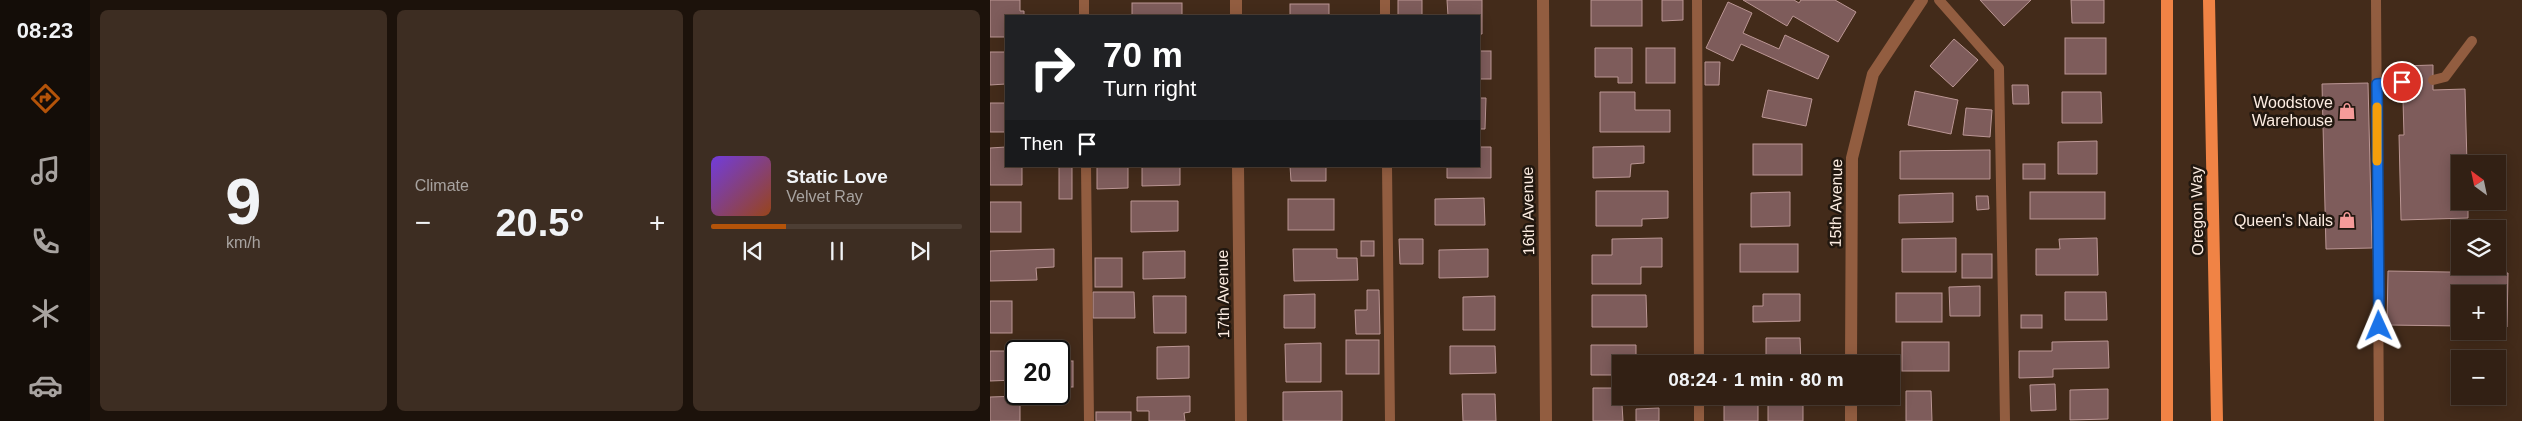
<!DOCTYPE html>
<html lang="en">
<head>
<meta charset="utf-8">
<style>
	:root { --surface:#322014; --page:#3d2d22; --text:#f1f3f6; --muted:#a8a3a0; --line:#4d3e34; --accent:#b45309 }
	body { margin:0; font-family:Arial,sans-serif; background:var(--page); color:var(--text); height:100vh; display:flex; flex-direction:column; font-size:19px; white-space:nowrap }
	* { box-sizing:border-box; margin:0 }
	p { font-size:16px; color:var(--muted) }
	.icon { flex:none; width:28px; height:28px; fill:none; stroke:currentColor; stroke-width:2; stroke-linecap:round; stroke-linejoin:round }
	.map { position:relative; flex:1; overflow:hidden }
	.panel { display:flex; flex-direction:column; gap:10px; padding:10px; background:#1c120b; width:900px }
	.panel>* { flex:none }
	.hud { position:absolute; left:15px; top:15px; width:475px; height:152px; border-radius:0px; box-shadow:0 2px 12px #0003,0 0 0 1px var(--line); background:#202124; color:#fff; overflow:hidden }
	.needle { width:32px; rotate:327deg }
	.tools { position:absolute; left:1461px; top:155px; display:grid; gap:10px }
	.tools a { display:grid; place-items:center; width:55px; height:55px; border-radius:0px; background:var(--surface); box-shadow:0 2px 12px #0003,0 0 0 1px var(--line); font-size:25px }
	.speed { position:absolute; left:15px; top:340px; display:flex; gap:10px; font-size:25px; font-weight:700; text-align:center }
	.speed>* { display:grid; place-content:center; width:65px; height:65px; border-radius:50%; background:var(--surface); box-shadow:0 2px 12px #0003,0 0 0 1px var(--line); line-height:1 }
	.speed .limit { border:2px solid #111; border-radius:8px; background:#fff; color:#111 }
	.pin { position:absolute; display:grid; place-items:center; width:42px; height:42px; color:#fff; margin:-21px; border:2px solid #fff; border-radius:50%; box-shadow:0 1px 5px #0007 }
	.me { position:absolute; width:55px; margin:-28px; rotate:359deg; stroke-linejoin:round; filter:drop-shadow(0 0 4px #0008) }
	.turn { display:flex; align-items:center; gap:18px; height:105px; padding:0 15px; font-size:22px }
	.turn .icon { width:65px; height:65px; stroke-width:2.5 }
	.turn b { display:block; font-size:35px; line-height:42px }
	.then { display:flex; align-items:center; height:48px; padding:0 15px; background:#0003; gap:10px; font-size:19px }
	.big { font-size:38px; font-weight:700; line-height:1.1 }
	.panel .widget { flex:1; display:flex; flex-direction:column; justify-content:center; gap:8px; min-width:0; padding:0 18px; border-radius:8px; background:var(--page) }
	.panel .dial { align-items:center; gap:0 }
	.dial b { font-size:65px; line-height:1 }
	.song { display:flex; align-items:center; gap:15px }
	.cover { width:60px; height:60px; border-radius:8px; background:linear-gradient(135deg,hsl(260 70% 55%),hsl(20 70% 35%)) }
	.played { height:5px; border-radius:2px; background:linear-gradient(90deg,var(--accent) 30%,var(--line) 30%) }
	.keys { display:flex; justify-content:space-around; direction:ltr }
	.heat { display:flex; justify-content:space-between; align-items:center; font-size:28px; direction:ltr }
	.panel .tiles { flex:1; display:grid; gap:10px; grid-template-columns:repeat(3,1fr) }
	.trip { position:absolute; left:622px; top:355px; width:288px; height:50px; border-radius:0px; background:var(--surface); box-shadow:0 2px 12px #0003,0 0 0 1px var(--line); font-weight:700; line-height:50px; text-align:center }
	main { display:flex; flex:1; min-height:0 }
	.tabs { display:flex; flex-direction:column; width:90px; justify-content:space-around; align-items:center; background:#140d08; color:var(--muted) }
	.tabs .icon { width:35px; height:35px }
	.tabs .active { color:var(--accent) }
	.tabs b { font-size:22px; color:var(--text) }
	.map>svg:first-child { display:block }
	.building { fill:#7e5c5b; stroke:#bb9694 }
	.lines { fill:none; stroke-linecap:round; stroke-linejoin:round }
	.lane { stroke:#925d40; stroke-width:10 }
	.street { stroke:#925d40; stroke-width:12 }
	.primary { stroke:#f08345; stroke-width:12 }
	.route-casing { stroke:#114b97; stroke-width:12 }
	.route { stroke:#1a73e8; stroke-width:9 }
	.slow { stroke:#f59e0b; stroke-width:9 }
	.labels { text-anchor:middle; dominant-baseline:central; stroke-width:5; stroke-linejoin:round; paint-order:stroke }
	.poi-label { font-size:16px; fill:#fcece1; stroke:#21170f; text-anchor:end }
	.street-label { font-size:16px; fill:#fcece1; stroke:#21170f }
</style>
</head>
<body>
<main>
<nav class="tabs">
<b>08:23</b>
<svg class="icon active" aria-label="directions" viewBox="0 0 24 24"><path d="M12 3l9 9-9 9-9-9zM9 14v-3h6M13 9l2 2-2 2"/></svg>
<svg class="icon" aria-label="music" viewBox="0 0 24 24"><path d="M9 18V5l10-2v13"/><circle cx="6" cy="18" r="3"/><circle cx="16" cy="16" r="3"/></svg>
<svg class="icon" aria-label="phone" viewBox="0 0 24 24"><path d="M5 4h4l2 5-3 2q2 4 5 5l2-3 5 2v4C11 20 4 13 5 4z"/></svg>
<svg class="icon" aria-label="climate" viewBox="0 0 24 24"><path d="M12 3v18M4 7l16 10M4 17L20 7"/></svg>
<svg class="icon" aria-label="car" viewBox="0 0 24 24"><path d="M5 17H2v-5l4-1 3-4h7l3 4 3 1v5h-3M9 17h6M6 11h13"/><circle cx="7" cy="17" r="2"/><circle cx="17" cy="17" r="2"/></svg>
</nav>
<section class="panel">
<div class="tiles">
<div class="widget dial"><b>9</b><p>km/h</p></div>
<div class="widget"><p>Climate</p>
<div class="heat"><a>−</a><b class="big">20.5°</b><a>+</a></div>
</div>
<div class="widget">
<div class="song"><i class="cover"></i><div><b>Static Love</b><p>Velvet Ray</p></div></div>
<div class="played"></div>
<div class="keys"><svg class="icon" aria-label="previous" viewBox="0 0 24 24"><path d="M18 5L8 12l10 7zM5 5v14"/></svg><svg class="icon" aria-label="pause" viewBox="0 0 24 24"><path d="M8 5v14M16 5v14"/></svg><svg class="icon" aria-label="next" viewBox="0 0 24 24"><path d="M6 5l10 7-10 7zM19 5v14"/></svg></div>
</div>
</div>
</section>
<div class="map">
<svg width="1532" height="421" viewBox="0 0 1532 421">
	<rect width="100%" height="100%" fill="#432b1a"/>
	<g class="building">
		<path d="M 0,0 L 30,0 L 30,11 L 34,11 L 34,16 L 16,16 L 16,37 L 0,37 Z"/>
		<rect x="408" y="0" width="24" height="16"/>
		<path d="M 457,0 L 492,0 L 492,34 L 489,34 L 489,16 L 458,16 Z"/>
		<rect x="601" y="0" width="51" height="26"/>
		<path d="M 672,0 L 693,0 L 693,20 L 672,21 Z"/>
		<path d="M 753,0 L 804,0 L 809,3 L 811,0 L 845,0 L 866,12 L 848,42 L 803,16 L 797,26 Z"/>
		<path d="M 990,0 L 1041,0 L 1014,26 Z"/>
		<path d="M 1081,0 L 1114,0 L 1114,23 L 1082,23 Z"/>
		<path d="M 738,2 L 762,13 L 753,33 L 789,49 L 795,35 L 839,56 L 828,79 L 751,44 L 743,61 L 716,48 Z"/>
		<rect x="142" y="3" width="50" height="13"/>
		<rect x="300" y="4" width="39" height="12"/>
		<rect x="1075" y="38" width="41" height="36"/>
		<path d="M 964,39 L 988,60 L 963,87 L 940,66 Z"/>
		<path d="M 605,48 L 642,48 L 642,83 L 628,83 L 628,77 L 605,77 Z"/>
		<rect x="656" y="48" width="29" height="35"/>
		<rect x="489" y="51" width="12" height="28"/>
		<path d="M 0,52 L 16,52 L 16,84 L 0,85 Z"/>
		<path d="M 715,62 L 730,62 L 729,85 L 715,85 Z"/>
		<path d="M 1443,65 L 1443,90 L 1475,89 L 1477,164 L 1470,164 L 1470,201 L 1478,201 L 1478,218 L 1411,220 L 1409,135 L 1414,135 L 1412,66 Z"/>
		<path d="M 1378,83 L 1382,248 L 1336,249 L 1332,84 Z"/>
		<path d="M 1022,85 L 1038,85 L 1039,104 L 1023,104 Z"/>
		<path d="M 778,90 L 822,99 L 816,126 L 772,117 Z"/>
		<path d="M 925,91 L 968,100 L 961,134 L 918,125 Z"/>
		<path d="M 610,92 L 645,92 L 645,110 L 680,110 L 680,132 L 610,132 Z"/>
		<path d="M 1072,92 L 1111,92 L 1112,123 L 1072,123 Z"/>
		<path d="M 489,98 L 496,98 L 495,129 L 489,129 Z"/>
		<rect x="0" y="103" width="16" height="29"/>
		<path d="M 976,108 L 1002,110 L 1000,137 L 973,135 Z"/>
		<path d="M 1107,141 L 1107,174 L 1068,174 L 1068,142 Z"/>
		<rect x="763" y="144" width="49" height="31"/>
		<path d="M 654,146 L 654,163 L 641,164 L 640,177 L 603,178 L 603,147 Z"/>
		<path d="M 16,147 L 16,166 L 32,166 L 32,185 L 0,185 L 0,148 Z"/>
		<path d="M 489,147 L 501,147 L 501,178 L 457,178 L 457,166 L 489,166 Z"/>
		<path d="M 1000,150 L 1000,179 L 910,179 L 910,151 Z"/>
		<rect x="1033" y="164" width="22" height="15"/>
		<rect x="69" y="166" width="13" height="33"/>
		<path d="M 107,166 L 138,166 L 138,188 L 107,189 Z"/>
		<path d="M 152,166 L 190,166 L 190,185 L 152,186 Z"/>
		<path d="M 300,166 L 336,166 L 336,181 L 301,181 Z"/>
		<path d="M 606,191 L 678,191 L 678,218 L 652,219 L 652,226 L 606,226 Z"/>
		<path d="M 800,192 L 800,226 L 761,227 L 761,193 Z"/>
		<rect x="1040" y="192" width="75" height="27"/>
		<path d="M 963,193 L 963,222 L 909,223 L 909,195 Z"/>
		<path d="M 986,196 L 998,196 L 999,209 L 987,210 Z"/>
		<path d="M 494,198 L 495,225 L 445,225 L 445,199 Z"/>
		<rect x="298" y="199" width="46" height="31"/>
		<path d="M 141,201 L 188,201 L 188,231 L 141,232 Z"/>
		<rect x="0" y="202" width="31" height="30"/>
		<path d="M 672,238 L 672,267 L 651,267 L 651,284 L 602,284 L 602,255 L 622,255 L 622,239 Z"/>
		<path d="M 966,238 L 966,272 L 912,272 L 912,239 Z"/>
		<path d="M 1107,238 L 1108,275 L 1046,275 L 1046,249 L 1070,249 L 1069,239 Z"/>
		<path d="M 409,239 L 433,239 L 433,264 L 410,264 Z"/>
		<rect x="371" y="241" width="13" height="15"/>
		<rect x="750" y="244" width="58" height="28"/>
		<path d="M 64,249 L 64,267 L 46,268 L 47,280 L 0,281 L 0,251 Z"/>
		<path d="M 303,249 L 347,249 L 347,258 L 367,258 L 368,280 L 304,281 Z"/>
		<path d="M 498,249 L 498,277 L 449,278 L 449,250 Z"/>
		<path d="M 195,251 L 195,278 L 153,279 L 153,252 Z"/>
		<rect x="972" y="254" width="30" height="24"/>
		<rect x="105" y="258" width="27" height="29"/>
		<path d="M 1398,271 L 1518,273 L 1517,327 L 1508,327 L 1508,294 L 1470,294 L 1470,326 L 1397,325 Z"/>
		<path d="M 990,286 L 990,316 L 960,316 L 959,287 Z"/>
		<path d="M 377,290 L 389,290 L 390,334 L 366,334 L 365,310 L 377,310 Z"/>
		<path d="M 103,292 L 144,292 L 145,318 L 103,318 Z"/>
		<path d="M 1075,292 L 1116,292 L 1117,320 L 1075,320 Z"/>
		<rect x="906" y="293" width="46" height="29"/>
		<path d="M 325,294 L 325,328 L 294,328 L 294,295 Z"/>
		<path d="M 773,294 L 810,294 L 810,321 L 763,322 L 763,306 L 773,306 Z"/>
		<path d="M 602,295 L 656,295 L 657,327 L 602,327 Z"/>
		<path d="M 163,296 L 196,296 L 196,333 L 164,333 Z"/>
		<path d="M 505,296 L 505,330 L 473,330 L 473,297 Z"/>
		<rect x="0" y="301" width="22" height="32"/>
		<rect x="1031" y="315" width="21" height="13"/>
		<path d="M 776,338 L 810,338 L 811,364 L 776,364 Z"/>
		<rect x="356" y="340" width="33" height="34"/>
		<path d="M 1118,341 L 1119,368 L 1063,369 L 1063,377 L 1029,378 L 1029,351 L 1062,351 L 1062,342 Z"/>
		<rect x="912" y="342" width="47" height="29"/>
		<path d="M 331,343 L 331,382 L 296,382 L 295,344 Z"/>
		<path d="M 601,345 L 646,345 L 646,364 L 631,364 L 631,375 L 601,375 Z"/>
		<path d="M 199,346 L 199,378 L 167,379 L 167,347 Z"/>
		<path d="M 460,346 L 505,346 L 506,373 L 460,374 Z"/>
		<path d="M 0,351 L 35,351 L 26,351 L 26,380 L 0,381 Z"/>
		<rect x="659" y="358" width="27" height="6"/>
		<rect x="69" y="361" width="14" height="26"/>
		<path d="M 1065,384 L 1066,410 L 1041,411 L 1040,385 Z"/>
		<path d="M 603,388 L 631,388 L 633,421 L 603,421 Z"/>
		<path d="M 1118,389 L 1118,419 L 1080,420 L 1080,390 Z"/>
		<path d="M 352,391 L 352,421 L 293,421 L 293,392 Z"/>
		<path d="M 916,391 L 941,391 L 942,421 L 916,421 Z"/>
		<path d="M 472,394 L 505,394 L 506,421 L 473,421 Z"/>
		<path d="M 30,396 L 30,421 L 0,421 L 0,397 Z"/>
		<path d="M 200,396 L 200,412 L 194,413 L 195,421 L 159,421 L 159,411 L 147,411 L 147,397 Z"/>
		<rect x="778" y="396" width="35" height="25"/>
		<rect x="734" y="403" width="34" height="18"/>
		<path d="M 669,408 L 669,421 L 646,421 L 646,409 Z"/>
		<rect x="106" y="412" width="35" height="9"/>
	</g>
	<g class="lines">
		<g class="lane">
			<path d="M 94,0 L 94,16"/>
			<path d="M 395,0 L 395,16"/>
			<path d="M 707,0 L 709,364"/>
			<path d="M 949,0 L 1009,68 L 1015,421"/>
			<path d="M 1386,0 L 1389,421"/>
			<path d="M 1443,80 L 1455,77 L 1482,41"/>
			<path d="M 1387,84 L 1412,82"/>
			<path d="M 96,166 L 99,421"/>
			<path d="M 397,166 L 400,421"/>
			<path d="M 709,396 L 709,421"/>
		</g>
		<g class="street">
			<path d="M 246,0 L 246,16"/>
			<path d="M 553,0 L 556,421"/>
			<path d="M 248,166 L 251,421"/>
			<path d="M 861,364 L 862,158 L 883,74 L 932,0"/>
			<path d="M 861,421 L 861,396"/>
		</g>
		<g class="primary">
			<path d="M 1177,0 L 1177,421"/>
			<path d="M 1219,0 L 1227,421"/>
		</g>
	</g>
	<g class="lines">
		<g class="route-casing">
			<path id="route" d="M 1389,326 L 1387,84 L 1412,82"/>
		</g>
		<use href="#route" class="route"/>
		<path class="slow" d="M 1387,107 L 1387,161"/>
	</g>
	<defs>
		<g id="shop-bare" transform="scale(1.35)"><path d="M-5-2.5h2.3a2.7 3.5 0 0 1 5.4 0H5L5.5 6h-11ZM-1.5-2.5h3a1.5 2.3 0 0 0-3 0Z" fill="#f59b99" stroke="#21170f" stroke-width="2.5" paint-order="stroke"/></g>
	</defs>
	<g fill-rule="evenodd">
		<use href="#shop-bare" x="1357" y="111"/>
		<use href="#shop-bare" x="1357" y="220"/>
	</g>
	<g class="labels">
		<g class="poi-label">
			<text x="1343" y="102">Woodstove<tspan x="1343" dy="18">Warehouse</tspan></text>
			<text x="1343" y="220">Queen's Nails</text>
		</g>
		<g class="street-label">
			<text transform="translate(846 203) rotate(-89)">15th Avenue</text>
			<text transform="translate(538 211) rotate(-91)">16th Avenue</text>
			<text transform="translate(1207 211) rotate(-91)">Oregon Way</text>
			<text transform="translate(233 294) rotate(-91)">17th Avenue</text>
		</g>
	</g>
</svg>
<div class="tools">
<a><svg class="needle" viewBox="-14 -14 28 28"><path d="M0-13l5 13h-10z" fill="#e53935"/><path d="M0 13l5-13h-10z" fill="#a8a3a0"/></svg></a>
<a><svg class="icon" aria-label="layers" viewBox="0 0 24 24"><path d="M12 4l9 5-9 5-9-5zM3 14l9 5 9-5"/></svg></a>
<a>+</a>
<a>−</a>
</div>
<div class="speed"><div class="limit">20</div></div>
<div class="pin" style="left:1412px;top:82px;background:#d93025"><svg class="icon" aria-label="arrive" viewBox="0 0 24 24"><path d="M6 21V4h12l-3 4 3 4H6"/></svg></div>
<svg class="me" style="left:1389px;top:326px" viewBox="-20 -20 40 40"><path d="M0-17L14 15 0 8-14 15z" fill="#1a73e8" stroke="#fff" stroke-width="4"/></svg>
<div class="trip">08:24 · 1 min · 80 m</div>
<div class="hud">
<div class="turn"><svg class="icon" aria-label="right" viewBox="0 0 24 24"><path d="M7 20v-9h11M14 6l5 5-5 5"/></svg><div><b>70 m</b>Turn right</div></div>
<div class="then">Then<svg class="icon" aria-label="arrive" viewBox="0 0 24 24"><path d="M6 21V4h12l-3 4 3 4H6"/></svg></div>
</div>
</div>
</main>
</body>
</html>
